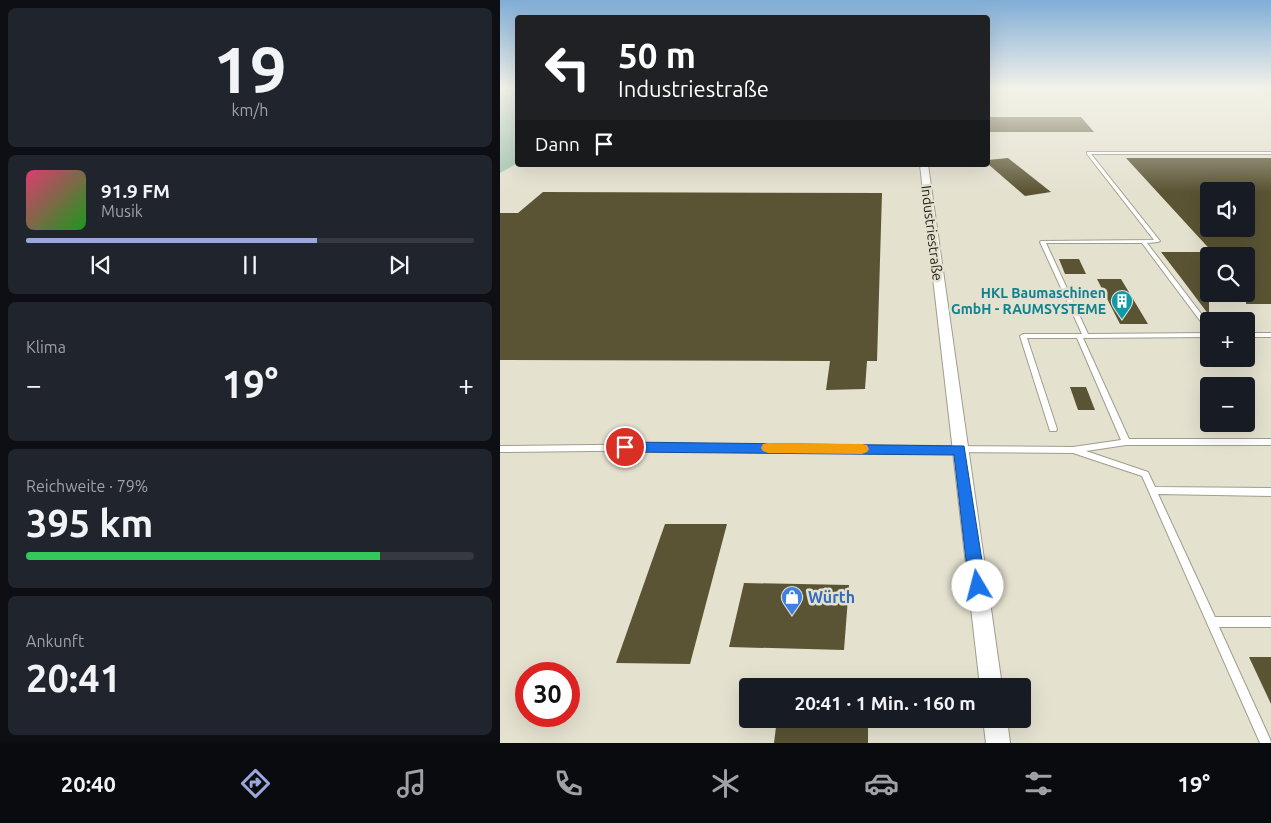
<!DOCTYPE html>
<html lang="de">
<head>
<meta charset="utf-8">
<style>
	:root { --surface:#171b24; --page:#20242c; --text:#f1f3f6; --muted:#9ea1a6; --line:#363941; --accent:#9aa8dd }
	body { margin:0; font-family:Ubuntu,sans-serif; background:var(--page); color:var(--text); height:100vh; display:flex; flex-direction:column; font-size:19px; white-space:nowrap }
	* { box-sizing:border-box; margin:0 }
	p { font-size:16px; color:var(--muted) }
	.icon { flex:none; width:28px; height:28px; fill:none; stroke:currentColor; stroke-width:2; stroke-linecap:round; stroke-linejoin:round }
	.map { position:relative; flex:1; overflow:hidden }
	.drawer { display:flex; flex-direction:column; gap:8px; padding:8px; background:#0d0f14; width:500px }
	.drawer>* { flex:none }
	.guide { position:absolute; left:15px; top:15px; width:475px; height:152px; border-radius:5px; box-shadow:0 5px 20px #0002; background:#202124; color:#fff; overflow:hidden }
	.controls { position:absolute; left:700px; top:182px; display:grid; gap:10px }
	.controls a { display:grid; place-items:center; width:55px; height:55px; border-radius:5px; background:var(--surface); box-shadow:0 5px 20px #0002; font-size:25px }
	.speed { position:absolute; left:15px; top:662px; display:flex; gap:10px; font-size:25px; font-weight:700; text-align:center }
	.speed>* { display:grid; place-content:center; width:65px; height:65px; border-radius:50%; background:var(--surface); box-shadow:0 5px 20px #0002; line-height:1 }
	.speed .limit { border:8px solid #d22; background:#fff; color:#111 }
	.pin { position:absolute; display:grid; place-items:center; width:42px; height:42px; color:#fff; margin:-21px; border:2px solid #fff; border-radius:50%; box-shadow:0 1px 5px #0007 }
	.me { position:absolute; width:55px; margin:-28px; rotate:352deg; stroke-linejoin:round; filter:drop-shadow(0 0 4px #0008) }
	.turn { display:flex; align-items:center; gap:18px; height:105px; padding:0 20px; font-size:22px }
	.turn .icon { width:65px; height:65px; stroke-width:2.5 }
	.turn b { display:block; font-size:35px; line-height:42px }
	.then { display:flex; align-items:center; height:48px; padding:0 20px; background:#0003; gap:10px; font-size:19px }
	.big { font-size:38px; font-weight:700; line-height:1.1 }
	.drawer .tile { flex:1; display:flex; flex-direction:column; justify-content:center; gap:8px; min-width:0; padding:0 18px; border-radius:8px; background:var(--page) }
	.drawer .dial { align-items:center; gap:0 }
	.dial b { font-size:65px; line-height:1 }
	.song { display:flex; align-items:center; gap:15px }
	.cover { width:60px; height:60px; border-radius:8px; background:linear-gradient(135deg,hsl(340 70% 55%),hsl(120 70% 35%)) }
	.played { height:5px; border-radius:2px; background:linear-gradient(90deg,var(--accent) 65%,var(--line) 65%) }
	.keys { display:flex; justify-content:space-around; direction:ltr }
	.heat { display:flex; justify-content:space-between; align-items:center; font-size:28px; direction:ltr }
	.charge { height:8px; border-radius:4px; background:linear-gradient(90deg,#34c759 79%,var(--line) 0) }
	.trip { position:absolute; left:239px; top:678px; width:292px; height:50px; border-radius:5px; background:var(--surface); box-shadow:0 5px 20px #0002; font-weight:700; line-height:50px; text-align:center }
	.tab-bar { display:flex; height:80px; justify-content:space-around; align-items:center; background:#090b0e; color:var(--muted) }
	.tab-bar .icon { width:35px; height:35px }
	.tab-bar .active { color:var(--accent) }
	.tab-bar b { font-size:22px; color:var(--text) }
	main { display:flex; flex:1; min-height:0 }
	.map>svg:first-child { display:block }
	.green { fill:#a2c5b1 }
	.building { fill:#5a5434; fill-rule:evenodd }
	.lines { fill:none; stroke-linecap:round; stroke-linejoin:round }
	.lane-casing { stroke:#a09d8c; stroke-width:2 }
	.street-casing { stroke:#a09d8c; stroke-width:2 }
	.highway-casing { stroke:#ac9654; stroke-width:2 }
	.lane { fill:#fff; fill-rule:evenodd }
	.street { fill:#fff; fill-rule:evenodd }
	.highway { fill:#f4d472; fill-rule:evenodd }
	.route { fill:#1a73e8; stroke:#114b97 }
	.slow { fill:#f59e0b }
	.labels { text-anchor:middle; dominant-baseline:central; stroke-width:5; stroke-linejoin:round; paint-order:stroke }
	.street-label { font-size:14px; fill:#25231d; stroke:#e4e1cf }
	.culture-label { font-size:14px; font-weight:bold; fill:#0d838f; stroke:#e4e1cf; text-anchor:end }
	.near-shop-label { font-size:16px; font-weight:bold; fill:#366cbe; stroke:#e4e1cf; text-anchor:start }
</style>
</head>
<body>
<main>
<section class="drawer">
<div class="tile dial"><b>19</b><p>km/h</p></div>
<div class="tile">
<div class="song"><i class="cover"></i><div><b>91.9 FM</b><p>Musik</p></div></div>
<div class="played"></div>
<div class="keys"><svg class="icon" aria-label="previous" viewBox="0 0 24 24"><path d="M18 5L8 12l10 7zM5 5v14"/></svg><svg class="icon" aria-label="pause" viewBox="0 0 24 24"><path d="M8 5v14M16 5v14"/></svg><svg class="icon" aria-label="next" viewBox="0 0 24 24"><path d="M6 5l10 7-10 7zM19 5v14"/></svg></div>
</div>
<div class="tile"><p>Klima</p>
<div class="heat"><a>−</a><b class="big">19°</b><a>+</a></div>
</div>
<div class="tile"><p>Reichweite · 79%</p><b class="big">395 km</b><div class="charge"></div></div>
<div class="tile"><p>Ankunft</p><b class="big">20:41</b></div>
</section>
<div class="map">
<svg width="771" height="743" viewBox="0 0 771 743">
	<rect width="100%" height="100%" fill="#e4e1cf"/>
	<path class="green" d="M 0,88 L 17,88 L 18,163 L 0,173 Z"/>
	<g class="building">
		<path d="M 488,117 L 581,117 L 594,132 L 488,132 Z"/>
		<path d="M 508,158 L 551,192 L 525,196 L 488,164 L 488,160 Z"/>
		<path d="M 626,158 L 771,158 L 771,304 L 746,304 L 746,256 L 716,256 ZM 709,191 L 746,191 L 746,229 L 709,229 Z"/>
		<path d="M 43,192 L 382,193 L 377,361 L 367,361 L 365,389 L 326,390 L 330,361 L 0,360 L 0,213 L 18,213 Z"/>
		<path d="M 661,252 L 709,252 L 709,315 L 678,274 Z"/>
		<path d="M 559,259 L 579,259 L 586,274 L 565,274 Z"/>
		<path d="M 597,279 L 621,279 L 648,324 L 620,324 Z"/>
		<path d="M 570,387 L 586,387 L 595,410 L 578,410 Z"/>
		<path d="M 165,524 L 227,524 L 190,664 L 116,663 Z"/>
		<path d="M 244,583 L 349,585 L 344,650 L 229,647 Z"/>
		<path d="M 749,657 L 771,657 L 771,704 Z"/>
		<path d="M 277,719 L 368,719 L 368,743 L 274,743 Z"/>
	</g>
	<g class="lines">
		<g class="lane-casing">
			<g id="lane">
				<path d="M 587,152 L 771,152 L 771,154 L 591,154 L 660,241 L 658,242 L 647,243 L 709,324 L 709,331 L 707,330 L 642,243 L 546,243 L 588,334 L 709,333 L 709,337 L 583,338 L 629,439 L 771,439 L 771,445 L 626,445 L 586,451 L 648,472 L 655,487 L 771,488 L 771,496 L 658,494 L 715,617 L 771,617 L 771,627 L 719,627 L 770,739 L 771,743 L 760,743 L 642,476 L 573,453 L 178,450 L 0,452 L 0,446 L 178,444 L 573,447 L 621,440 L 577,338 L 527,338 L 557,429 L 556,431 L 550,431 L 520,336 L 523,334 L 582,334 L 540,242 L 541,241 L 654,240 L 587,154 Z"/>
				<rect x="746" y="333" width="25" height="4"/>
			</g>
		</g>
		<g class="street-casing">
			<g id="street">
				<path d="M 420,165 L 428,165 L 502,686 L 480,686 Z"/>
				<path d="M 483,719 L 507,719 L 510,743 L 486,743 Z"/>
			</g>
		</g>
		<g class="highway-casing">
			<path id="highway" d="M 761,88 L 771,88 L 771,93 Z"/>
		</g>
		<use href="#lane" class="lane"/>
		<use href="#street" class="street"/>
		<use href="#highway" class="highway"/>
	</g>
	<linearGradient id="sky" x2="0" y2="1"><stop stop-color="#80add6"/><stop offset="0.46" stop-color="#f3f2e9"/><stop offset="1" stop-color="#f3f2e9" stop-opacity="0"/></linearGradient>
	<rect width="771" height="192" fill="url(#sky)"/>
	<path class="route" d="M 125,442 L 464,446 L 486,586 L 483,592 L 478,594 L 472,592 L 469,586 L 454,455 L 125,452 L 120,451 L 118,447 L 120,443 Z"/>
	<path class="slow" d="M 268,443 L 362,444 L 367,445 L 369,449 L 367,452 L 362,454 L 268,453 L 263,451 L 261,448 L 263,444 Z"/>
	<defs>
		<g id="building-pin" transform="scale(1.125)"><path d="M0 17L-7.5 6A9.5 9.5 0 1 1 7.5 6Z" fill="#0f9aa8" stroke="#e4e1cf"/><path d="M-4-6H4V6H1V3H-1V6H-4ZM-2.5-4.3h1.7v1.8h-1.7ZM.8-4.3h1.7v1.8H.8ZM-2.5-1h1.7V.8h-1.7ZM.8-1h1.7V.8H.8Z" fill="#fff"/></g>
		<g id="shop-pin" transform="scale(1.125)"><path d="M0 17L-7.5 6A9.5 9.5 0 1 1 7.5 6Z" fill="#3f7fe0" stroke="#e4e1cf"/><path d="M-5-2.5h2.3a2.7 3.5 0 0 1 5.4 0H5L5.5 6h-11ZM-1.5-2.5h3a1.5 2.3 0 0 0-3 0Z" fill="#fff"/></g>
	</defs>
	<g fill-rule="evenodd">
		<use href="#building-pin" x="622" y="301"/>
		<use href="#shop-pin" x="292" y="597"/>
	</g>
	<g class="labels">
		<g class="street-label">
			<text transform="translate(432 233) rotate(83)">Industriestraße</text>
		</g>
		<g class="culture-label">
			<text x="606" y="293">HKL Baumaschinen<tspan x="606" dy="16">GmbH - RAUMSYSTEME</tspan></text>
		</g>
		<g class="near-shop-label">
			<text x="308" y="597">Würth</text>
		</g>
	</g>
</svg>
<div class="controls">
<a><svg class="icon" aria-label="sound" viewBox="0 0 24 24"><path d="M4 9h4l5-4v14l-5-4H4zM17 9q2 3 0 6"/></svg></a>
<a><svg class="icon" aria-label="search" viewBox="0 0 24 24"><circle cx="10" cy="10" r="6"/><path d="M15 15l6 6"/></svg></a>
<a>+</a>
<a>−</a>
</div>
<div class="speed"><div class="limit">30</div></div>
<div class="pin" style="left:125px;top:447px;background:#d93025"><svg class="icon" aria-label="arrive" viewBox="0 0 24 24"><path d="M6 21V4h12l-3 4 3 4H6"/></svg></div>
<svg class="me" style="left:478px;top:586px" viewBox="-20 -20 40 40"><circle r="19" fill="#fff"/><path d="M0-13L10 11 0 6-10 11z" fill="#1a73e8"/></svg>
<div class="trip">20:41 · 1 Min. · 160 m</div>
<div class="guide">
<div class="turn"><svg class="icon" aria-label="left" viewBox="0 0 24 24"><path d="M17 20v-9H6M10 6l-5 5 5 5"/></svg><div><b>50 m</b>Industriestraße</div></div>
<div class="then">Dann<svg class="icon" aria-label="arrive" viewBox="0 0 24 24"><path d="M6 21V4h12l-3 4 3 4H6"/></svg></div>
</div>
</div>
</main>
<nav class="tab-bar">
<b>20:40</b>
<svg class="icon active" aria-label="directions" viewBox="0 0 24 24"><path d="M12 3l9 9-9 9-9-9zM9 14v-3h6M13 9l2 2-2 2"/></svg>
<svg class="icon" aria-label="music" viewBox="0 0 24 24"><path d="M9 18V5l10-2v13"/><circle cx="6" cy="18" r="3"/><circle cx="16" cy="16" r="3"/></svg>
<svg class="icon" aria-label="phone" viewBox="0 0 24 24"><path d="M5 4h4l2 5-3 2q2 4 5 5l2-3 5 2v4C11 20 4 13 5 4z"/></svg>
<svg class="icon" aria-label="climate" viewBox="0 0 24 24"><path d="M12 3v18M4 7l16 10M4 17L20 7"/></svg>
<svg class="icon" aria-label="car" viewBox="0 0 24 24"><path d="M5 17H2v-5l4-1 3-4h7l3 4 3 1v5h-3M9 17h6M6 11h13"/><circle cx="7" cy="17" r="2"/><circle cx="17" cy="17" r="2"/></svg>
<svg class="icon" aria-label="filters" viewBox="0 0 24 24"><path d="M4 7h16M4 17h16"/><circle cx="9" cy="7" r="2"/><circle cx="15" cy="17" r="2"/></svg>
<b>19°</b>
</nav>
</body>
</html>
